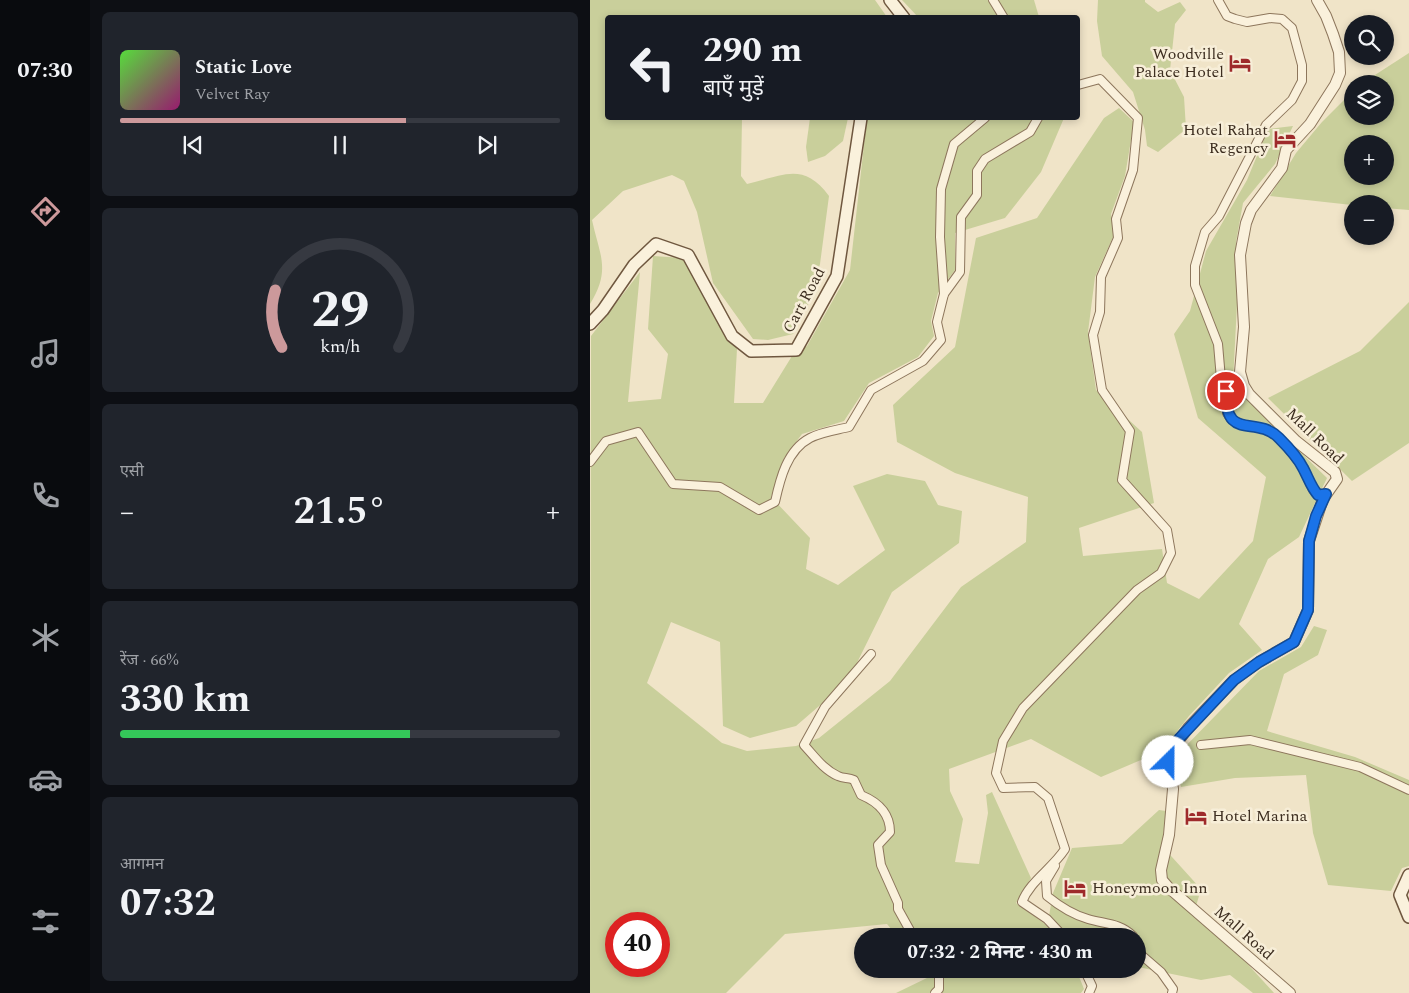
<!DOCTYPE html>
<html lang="hi">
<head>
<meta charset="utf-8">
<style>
	:root { --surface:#171b24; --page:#20242c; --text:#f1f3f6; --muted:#9ea1a6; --line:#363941; --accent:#cc999b }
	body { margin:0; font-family:Spectral,"Noto Sans Devanagari",serif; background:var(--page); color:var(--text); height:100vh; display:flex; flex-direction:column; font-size:19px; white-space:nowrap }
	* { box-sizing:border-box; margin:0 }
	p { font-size:16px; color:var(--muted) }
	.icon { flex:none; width:28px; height:28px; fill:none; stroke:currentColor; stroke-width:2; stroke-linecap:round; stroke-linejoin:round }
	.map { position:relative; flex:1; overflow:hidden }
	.panel { display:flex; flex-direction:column; gap:12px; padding:12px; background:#0d0f14; width:500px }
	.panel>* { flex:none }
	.banner { position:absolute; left:15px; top:15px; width:475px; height:105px; border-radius:5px; box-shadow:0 2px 8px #0003; background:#171b24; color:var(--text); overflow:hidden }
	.fabs { position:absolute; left:754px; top:15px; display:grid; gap:10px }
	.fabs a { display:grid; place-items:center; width:50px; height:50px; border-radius:50%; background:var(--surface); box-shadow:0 2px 8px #0003; font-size:25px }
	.speed { position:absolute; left:15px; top:912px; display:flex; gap:10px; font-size:25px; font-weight:700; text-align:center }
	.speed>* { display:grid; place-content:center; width:65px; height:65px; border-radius:50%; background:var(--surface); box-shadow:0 2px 8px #0003; line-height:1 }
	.speed .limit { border:8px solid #d22; background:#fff; color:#111 }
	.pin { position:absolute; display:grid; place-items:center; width:42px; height:42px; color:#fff; margin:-21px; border:2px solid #fff; border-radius:50%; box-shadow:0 1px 5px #0007 }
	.me { position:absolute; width:55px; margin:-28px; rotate:23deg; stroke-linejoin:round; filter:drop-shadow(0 0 4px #0008) }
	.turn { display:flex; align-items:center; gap:18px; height:105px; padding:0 15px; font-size:22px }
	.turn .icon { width:65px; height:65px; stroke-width:2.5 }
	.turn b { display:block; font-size:35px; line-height:42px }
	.big { font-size:38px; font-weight:700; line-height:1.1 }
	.panel .widget { flex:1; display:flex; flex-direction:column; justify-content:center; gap:8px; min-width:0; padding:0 18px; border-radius:8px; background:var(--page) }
	.panel .dial { align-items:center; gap:0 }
	.dial svg { height:130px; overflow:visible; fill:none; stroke:var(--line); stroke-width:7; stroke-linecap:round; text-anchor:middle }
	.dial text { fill:var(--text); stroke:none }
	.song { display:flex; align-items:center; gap:15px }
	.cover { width:60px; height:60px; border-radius:8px; background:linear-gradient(135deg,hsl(110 70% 55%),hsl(320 70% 35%)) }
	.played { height:5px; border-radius:2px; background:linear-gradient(90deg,var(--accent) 65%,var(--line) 65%) }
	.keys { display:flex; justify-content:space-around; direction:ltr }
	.heat { display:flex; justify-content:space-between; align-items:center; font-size:28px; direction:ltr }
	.charge { height:8px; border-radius:4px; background:linear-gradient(90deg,#34c759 66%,var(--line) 0) }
	.trip { position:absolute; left:264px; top:928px; width:292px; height:50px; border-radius:25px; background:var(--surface); box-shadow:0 2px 8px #0003; font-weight:700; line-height:50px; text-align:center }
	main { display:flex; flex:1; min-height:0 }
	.tab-bar { display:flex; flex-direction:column; width:90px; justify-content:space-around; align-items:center; background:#090b0e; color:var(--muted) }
	.tab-bar .icon { width:35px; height:35px }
	.tab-bar .on { color:var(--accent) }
	.tab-bar b { font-size:22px; color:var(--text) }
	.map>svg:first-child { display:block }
	.green { fill:#c9cf9b; fill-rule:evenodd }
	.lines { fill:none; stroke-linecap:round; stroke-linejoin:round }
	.minor-casing { stroke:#8d765c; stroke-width:10 }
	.tertiary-casing { stroke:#8d765c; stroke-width:12 }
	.secondary-casing { stroke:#6f573f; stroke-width:14 }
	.minor { stroke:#faf1dc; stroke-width:8 }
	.tertiary { stroke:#faf1dc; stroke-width:10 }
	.secondary { stroke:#faf1dc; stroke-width:11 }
	.route-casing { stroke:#114b97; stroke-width:12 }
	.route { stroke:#1a73e8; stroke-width:9 }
	.labels { text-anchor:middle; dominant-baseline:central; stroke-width:5; stroke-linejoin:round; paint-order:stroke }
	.poi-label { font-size:16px; fill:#3d2e20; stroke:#f7eed8; text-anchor:end }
	.street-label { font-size:16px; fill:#3d2e20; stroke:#f7eed8 }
</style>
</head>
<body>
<main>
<nav class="tab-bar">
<b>07:30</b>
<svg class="icon on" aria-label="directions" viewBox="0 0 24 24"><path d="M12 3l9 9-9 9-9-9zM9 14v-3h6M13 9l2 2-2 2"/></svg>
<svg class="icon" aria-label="music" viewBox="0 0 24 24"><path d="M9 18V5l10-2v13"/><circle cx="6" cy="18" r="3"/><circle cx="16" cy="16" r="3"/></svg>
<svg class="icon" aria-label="phone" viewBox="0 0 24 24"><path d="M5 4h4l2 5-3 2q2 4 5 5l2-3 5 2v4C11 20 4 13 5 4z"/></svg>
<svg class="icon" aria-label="climate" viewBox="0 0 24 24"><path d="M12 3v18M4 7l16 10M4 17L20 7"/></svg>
<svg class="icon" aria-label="car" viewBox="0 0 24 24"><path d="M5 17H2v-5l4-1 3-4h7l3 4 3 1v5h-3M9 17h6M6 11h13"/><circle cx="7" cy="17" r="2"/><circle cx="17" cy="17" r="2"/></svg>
<svg class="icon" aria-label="filters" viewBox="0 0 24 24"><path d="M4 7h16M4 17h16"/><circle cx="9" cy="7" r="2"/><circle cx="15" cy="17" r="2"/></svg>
</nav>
<section class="panel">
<div class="widget">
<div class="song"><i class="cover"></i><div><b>Static Love</b><p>Velvet Ray</p></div></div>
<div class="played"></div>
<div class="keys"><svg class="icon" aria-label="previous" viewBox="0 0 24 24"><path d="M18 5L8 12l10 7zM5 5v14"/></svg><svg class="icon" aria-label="pause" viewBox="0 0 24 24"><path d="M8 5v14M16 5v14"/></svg><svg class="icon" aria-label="next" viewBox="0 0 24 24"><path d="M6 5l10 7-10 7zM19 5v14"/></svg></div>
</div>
<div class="widget dial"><svg viewBox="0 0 100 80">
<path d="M14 69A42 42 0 1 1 86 69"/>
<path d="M14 69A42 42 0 0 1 10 34" stroke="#cc999b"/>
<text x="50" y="56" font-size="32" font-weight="700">29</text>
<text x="50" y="72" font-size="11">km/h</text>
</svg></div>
<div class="widget"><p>एसी</p>
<div class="heat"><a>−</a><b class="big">21.5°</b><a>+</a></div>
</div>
<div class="widget"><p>रेंज · 66%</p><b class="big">330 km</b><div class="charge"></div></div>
<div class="widget"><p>आगमन</p><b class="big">07:32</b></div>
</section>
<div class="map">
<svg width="819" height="993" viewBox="0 0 819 993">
	<rect width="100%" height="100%" fill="#f0e4c8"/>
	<g class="green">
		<path d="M 0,0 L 285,0 L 297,17 L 18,18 L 18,118 L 152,118 L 151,176 L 157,184 C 193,176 213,161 239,196 L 230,264 L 220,301 L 203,334 L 178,340 L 163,339 L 123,283 L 107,212 L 94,181 L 82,175 L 33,191 L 2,220 C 10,256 21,270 0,304 Z"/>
		<path d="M 312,0 L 444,0 L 449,17 L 328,17 Z"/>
		<path d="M 508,0 L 555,0 L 555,2 L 568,12 L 590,2 L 596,10 L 585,24 L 580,70 L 594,97 L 596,129 L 568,152 L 557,146 L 555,130 L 543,92 L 512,56 L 507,21 Z"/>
		<path d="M 819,53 L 819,210 L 795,208 L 795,204 L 762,205 L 680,196 L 706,153 L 732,122 L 762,92 L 762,116 L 795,116 L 795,84 L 771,84 ZM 762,144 L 795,144 L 795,176 L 762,176 Z"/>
		<path d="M 529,108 L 544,122 L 535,176 L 521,214 L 524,235 L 505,277 L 498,332 L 506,390 L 552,432 L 564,503 L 489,528 L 493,556 L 572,549 L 577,583 L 609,599 L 663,541 L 676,477 L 608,418 L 584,334 L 600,311 L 616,251 L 657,180 L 678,129 L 703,126 L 685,164 L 653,203 L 646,242 L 647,304 L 643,382 L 665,408 L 737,478 L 709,537 L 678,559 L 649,624 L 672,650 L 639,673 L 599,716 L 572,751 L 511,777 L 441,739 L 359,769 L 360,791 L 373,819 L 365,862 L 389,864 L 398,813 L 396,795 L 402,792 L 441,878 L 426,903 L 455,924 L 466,936 L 307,936 L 297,924 L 195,934 L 136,993 L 0,993 L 1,336 L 50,272 L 38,402 L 71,399 L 78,354 L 58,329 L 63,256 L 93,258 L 147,349 L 144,403 L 173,403 L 202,356 L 217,346 L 260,270 L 277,118 L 474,118 L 451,172 L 415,218 L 365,233 L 365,270 L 348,293 L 341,321 L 344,336 L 328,357 L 279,383 L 254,421 L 212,434 L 194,458 L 181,497 L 220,538 L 216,569 L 248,585 L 295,550 L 263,486 L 297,474 L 335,481 L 348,505 L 372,511 L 369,543 L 302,592 L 258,681 L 206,726 L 160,738 L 133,726 L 130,642 L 81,622 L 57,683 L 132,743 L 157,751 L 206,746 L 229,738 L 300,681 L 371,587 L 436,542 L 438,497 L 365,473 L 307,442 L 303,405 L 365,347 L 386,238 L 447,218 L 514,118 ZM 26,924 L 69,924 L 69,966 L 26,966 Z"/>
		<path d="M 220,118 L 258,118 L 253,141 L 235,156 L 218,162 L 216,147 Z"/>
		<path d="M 819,302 L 819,443 L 762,481 L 678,398 L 770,351 Z"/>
		<path d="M 724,626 L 737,630 L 728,655 L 694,674 L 677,731 L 765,757 L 819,780 L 819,866 L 812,868 L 801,891 L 738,885 L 723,833 L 716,775 L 645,778 L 591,787 L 586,756 L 669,671 L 711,647 Z"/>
		<path d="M 569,810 L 576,811 L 572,846 L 611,889 L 604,913 L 653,959 L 684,993 L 663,993 L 640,975 L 611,980 L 548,967 L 548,936 L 479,936 L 459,916 L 463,893 L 482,848 L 532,844 Z"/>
		<path d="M 332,969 L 486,969 L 494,989 L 491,993 L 306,993 L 339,977 Z"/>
	</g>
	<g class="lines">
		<g class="minor-casing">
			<g id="minor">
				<path d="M 403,0 L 414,18"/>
				<path d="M 628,0 L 637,16 L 645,19 L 657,22 L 680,18 L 692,19 L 702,28 L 712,65 L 712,81 L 702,100 L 676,125 L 629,216 L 615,232 L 605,266 L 605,285 L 628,344 L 631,379 L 636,391 L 637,413 L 641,419 L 654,425 L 671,428 L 688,436 L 712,466 L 723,490 L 729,495 L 736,494"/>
				<path d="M 354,294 L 350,237 L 351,189 L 364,144 L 395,118"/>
				<path d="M 0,462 L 16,441 L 48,432 L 83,484 L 130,487 L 169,510 L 185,502 C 190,479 197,450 220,438 C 231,432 247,430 259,427 L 281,390 L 333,361 L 351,340 L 347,322 L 354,294 L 370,272 L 371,217 L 387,195 L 387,171 L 395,159 L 440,132 L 448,118"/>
				<path d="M 281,654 L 235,707 L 214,745 C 225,757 234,770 248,776 C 254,779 258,777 264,780 L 271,795 C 288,802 300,813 300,832 L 288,845 L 291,865 L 308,903 L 308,909 L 323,936"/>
				<path d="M 611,745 L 660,740 L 770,767 L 819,790"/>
				<path d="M 465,866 L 456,881 L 457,896 C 468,905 484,915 498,919 C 515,924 530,923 543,936"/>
				<path d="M 473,936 L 457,919 L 432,902 C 440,881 462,869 475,849 L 458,798 L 445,787 L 413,788 L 406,773 L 413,741 L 433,708 L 547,590 L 571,573 L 581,553 L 577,530 L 532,480 L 540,431 L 512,390 L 503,335 L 510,312 L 511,277 L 528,238 L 526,219 L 543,170 L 548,118 L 510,79 L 488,85"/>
				<path d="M 548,949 L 549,953 L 571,972 L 583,989 L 582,993"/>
				<path d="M 494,969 L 502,986 L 499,993"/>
				<path d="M 345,993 L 349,989 L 349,969"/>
			</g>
		</g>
		<g class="tertiary-casing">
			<path id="tertiary" d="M 700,993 L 579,888 L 572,880 L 571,870 L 579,835 L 583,789 L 578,755 L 598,728 L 644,680 L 669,662 L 704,642 L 718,610 L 719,541 L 733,499 L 747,479 L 745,472 L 706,441 L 659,394 L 654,386 L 650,372 L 654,327 L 650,255 L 656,223 L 661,210 L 692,168 L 696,150 L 720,124 L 745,85 L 750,73 L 749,52 L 743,34 L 736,16 L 727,0"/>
		</g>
		<g class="secondary-casing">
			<g id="secondary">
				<path d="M 300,0 L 314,18"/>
				<path d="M 0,324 L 13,310 L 44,265 L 66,244 L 98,255 L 142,336 L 161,351 L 206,350 L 247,276 L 271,118"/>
				<path d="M 819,875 L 810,895 L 819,917"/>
			</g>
		</g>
		<use href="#minor" class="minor"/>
		<use href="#tertiary" class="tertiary"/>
		<use href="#secondary" class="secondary"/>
	</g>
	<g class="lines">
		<g class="route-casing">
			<path id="route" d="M 578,762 L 578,755 L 585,743 L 644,680 L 669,662 L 704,642 L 718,610 L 719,541 L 726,516 L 736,494 L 728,495 C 721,487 718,477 713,468 C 708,458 697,446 689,438 C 665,414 635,443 636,391"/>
		</g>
		<use href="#route" class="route"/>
	</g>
	<defs>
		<g id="hotel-bare" transform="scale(1.725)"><path d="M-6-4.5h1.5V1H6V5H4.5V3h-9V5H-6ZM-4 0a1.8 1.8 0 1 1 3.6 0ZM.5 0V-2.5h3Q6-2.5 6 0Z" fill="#9e2a2b" stroke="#f7eed8" stroke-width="2.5" paint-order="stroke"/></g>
	</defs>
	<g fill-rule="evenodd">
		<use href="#hotel-bare" x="650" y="63"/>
		<use href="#hotel-bare" x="695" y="139"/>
		<use href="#hotel-bare" x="606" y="816"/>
		<use href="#hotel-bare" x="485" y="888"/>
	</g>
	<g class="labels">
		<g class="poi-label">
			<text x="634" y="54">Woodville<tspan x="634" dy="18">Palace Hotel</tspan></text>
			<text x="678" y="130">Hotel Rahat<tspan x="678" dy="18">Regency</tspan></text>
			<text x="622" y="816" text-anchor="start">Hotel Marina</text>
			<text x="502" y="888" text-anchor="start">Honeymoon Inn</text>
		</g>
		<g class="street-label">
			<text transform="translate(214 300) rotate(-62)">Cart Road</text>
			<text transform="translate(725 436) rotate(44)">Mall Road</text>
			<text transform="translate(654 933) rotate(41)">Mall Road</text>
		</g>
	</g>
</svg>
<div class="fabs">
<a><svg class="icon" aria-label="search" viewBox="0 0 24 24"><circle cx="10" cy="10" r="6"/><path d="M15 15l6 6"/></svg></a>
<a><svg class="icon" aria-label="layers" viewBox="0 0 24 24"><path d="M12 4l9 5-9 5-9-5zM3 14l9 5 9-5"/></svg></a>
<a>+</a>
<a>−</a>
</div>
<div class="speed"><div class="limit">40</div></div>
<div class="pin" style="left:636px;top:391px;background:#d93025"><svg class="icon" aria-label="arrive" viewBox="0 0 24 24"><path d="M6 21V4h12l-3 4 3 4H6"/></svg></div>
<svg class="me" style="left:578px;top:762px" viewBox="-20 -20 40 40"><circle r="19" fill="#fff"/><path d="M0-13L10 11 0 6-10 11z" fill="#1a73e8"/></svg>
<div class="trip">07:32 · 2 मिनट · 430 m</div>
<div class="banner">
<div class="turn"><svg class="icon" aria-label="left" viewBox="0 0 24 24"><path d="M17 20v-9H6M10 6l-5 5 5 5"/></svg><div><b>290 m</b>बाएँ मुड़ें</div></div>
</div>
</div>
</main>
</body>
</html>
